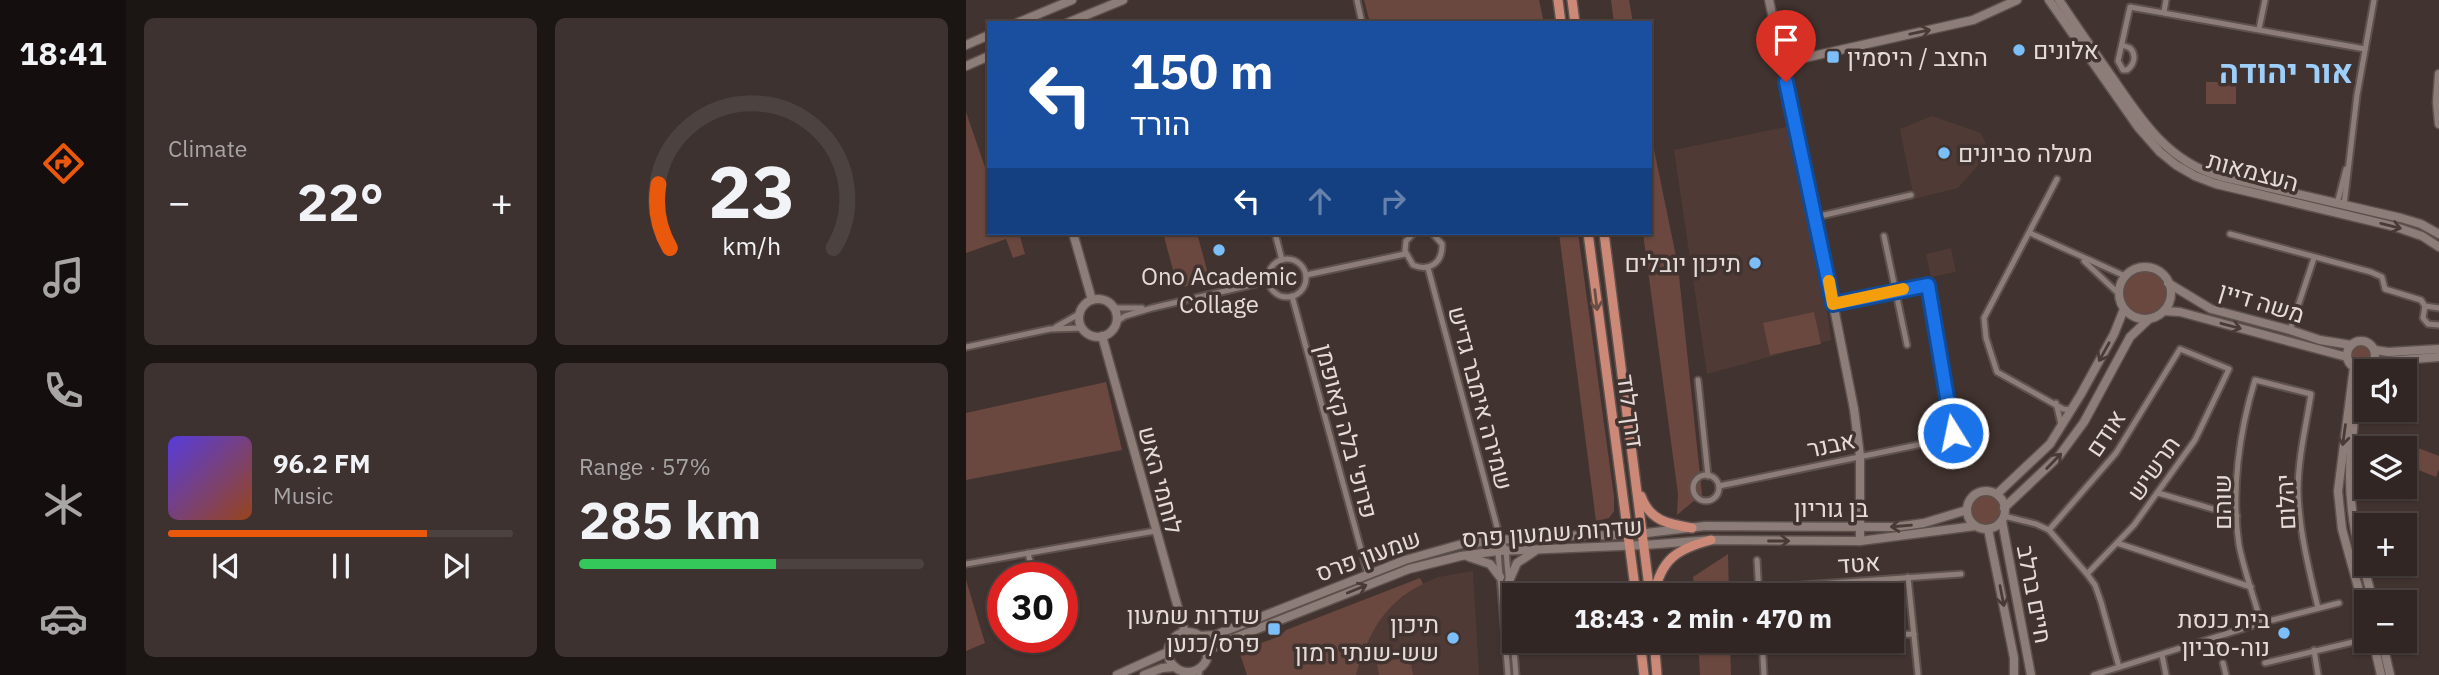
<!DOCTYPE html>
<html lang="en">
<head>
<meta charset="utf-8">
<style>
	:root { --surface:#312623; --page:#3d3230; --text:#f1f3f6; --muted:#a8a5a6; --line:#4c4341; --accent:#ea580c }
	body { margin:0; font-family:"IBM Plex Sans",Heebo,sans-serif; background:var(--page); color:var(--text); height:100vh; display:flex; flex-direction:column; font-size:26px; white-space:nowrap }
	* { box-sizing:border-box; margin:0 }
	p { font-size:23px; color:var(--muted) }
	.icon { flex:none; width:38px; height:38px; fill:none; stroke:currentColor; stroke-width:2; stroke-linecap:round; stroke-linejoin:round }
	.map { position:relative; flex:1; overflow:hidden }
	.panel { display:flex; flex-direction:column; gap:18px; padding:18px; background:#1b1513; width:840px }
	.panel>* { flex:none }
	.hud { position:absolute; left:21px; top:21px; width:665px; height:214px; border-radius:0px; box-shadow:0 2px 5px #0004,0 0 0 2px var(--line); background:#1a4fa0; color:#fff; overflow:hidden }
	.buttons { position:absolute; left:1388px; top:359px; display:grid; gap:14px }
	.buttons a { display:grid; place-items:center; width:63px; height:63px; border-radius:0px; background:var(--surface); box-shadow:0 2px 5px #0004,0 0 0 2px var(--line); font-size:35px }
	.speed { position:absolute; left:21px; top:562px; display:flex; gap:14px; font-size:35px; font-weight:700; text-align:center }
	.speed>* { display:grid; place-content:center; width:91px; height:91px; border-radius:50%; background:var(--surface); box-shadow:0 2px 5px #0004,0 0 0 2px var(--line); line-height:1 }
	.speed .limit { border:10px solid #d22; background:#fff; color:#111 }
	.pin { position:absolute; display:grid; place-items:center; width:60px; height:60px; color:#fff; margin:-72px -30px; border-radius:50% 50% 50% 0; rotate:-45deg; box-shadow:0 0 7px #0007 }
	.pin .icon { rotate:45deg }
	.me { position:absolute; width:77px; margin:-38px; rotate:350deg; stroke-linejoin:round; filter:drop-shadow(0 0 5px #0008) }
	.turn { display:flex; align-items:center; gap:24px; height:147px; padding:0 28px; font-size:32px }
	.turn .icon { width:91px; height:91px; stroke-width:2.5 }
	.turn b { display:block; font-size:49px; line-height:60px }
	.lanes { display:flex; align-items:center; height:66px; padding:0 28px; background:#0003; justify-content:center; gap:35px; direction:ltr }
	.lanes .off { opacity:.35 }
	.big { font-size:52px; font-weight:800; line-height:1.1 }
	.panel .widget { flex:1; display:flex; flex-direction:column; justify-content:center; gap:10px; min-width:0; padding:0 24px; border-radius:10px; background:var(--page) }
	.panel .dial { align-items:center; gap:0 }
	.dial svg { height:182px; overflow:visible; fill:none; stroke:var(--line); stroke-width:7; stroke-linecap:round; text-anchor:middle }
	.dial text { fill:var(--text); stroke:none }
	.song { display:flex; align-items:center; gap:21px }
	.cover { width:84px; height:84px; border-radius:10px; background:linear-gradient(135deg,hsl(250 70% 55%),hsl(20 70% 35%)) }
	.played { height:7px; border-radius:4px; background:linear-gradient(90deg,var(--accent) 75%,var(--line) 75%) }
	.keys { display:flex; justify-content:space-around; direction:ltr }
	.heat { display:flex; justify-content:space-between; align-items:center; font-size:38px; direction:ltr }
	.charge { height:10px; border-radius:5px; background:linear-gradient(90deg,#34c759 57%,var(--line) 0) }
	.panel .tiles { flex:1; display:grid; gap:18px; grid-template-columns:repeat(2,1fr) }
	.trip { position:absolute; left:536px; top:583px; width:402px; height:70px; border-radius:0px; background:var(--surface); box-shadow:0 2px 5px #0004,0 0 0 2px var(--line); font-weight:800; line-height:70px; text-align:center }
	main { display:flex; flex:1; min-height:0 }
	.tabs { display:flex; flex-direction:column; width:126px; justify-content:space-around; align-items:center; background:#140f0e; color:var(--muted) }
	.tabs .icon { width:49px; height:49px }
	.tabs .selected { color:var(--accent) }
	.tabs b { font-size:32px; color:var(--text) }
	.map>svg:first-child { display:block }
	.built { fill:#4f3a35 }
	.green { fill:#6a483f }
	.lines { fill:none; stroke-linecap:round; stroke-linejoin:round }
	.street-casing { stroke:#5d514d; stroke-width:9 }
	.secondary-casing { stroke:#5d514d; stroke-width:11 }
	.primary-casing { stroke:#5d514d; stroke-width:12 }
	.street { stroke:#8d7d78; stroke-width:5 }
	.secondary { stroke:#8d7d78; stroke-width:8 }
	.primary { stroke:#cd8977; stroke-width:9 }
	.oneway { stroke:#493a36 }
	.oneway2 { stroke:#6b4d45 }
	.route-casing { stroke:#114b97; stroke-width:18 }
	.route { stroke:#1a73e8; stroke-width:12 }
	.slow { stroke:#f59e0b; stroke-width:12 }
	.poi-dot { fill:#7bbef8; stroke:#41332f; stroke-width:2.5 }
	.labels { text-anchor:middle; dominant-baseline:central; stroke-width:7; stroke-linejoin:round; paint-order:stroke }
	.poi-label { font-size:24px; fill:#e5dcd9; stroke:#41332f; text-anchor:end }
	.street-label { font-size:24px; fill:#e5dcd9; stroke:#41332f }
	.district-label { font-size:32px; font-weight:bold; fill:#9dcffa; stroke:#41332f }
</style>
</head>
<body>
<main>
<nav class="tabs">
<b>18:41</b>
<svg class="icon selected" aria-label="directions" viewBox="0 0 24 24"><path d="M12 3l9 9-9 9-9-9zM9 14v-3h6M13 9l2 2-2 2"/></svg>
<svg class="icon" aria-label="music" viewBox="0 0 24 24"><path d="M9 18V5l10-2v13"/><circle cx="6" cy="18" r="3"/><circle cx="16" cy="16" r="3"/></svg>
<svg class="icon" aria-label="phone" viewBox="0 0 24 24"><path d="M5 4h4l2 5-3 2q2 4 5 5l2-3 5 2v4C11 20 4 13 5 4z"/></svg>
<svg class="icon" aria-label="climate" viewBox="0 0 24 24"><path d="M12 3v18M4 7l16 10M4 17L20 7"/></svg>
<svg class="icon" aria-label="car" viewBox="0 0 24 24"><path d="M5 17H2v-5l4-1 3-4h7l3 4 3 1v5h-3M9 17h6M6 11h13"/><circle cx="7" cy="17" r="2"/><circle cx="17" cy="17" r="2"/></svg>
</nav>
<section class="panel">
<div class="tiles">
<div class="widget"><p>Climate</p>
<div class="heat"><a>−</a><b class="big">22°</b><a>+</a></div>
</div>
<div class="widget dial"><svg viewBox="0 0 100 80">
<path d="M14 69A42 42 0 1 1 86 69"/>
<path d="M14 69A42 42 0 0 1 9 41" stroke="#ea580c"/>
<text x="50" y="56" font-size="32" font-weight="700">23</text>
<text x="50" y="72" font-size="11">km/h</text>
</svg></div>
<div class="widget">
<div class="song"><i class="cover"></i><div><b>96.2 FM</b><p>Music</p></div></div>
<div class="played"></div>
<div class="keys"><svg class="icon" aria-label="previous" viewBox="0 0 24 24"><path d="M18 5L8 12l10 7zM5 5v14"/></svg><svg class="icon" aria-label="pause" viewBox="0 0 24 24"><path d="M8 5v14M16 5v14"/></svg><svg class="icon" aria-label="next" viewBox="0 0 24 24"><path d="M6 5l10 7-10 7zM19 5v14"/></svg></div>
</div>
<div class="widget"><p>Range · 57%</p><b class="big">285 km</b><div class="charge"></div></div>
</div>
</section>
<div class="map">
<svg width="1473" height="675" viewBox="0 0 1473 675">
	<rect width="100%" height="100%" fill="#41332f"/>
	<g class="built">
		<path d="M 966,116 L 1015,133 L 1020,144 L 1015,162 L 992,188 L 948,199 L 934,129 Z"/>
		<path d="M 824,126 L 848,221 L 865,340 L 741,374 L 708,150 Z"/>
		<path d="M 985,248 L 990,272 L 965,277 L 960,254 Z"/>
		<path d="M 507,571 L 513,675 L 390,675 L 403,636 L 416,615 L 431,601 L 454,585 L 472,577 Z"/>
	</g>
	<g class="green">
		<path d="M 398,0 L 573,0 L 578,23 L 404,23 Z"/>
		<path d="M 645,0 L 663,0 L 667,23 L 648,23 Z"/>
		<rect x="1240" y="82" width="30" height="22"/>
		<path d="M 0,112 L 23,179 L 23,233 L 53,233 L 59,254 L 47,258 L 40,239 L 0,253 Z"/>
		<path d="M 684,130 L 712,266 L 736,494 L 711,515 L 712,494 L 677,233 L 684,233 Z"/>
		<path d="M 197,233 L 231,233 L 244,281 L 212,288 Z"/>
		<path d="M 593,233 L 612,233 L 648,497 L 648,511 L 643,518 L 630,521 Z"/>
		<circle cx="1179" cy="293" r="25"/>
		<path d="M 848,312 L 855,344 L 804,355 L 797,323 Z"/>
		<circle cx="1395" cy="355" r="13"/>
		<path d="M 140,382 L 156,450 L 0,480 L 0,413 Z"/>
		<path d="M 1447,446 L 1473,456 L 1473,469 L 1470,477 L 1440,465 Z"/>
		<circle cx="1020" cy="510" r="18"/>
		<path d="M 762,554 L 763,595 L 729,595 L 727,577 Z"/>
		<path d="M 454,578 L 457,584 C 416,605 403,633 390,675 L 281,675 L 273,651 L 314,636 L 320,630 Z"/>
		<path d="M 0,580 L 19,643 L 0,651 Z"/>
		<path d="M 732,641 L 764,641 L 765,675 L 734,675 Z"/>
		<path d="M 444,657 L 447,675 L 413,675 L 411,663 Z"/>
	</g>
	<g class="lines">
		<g class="street-casing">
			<g id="street">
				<path d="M 391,0 L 396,23"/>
				<path d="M 1198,12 L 1200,0"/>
				<path d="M 1293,29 L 1299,0"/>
				<path d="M 1156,45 L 1164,48 C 1171,55 1168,65 1161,70 L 1157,70 L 1152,61 L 1164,7 L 1399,49"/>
				<path d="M 1091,179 L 1018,318 L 1020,338 L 1031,372 L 1097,409 L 1105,410"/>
				<path d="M 1371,204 L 1380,169"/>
				<path d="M 1378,205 L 1391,95 L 1408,0"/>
				<path d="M 850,217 L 945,195"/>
				<path d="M 309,233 L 316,260"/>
				<path d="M 448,233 L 440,241 L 439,251 L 447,265 C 463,272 477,263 476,244 L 466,233"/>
				<path d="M 1064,233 L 1159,276"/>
				<path d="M 1264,234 L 1405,272 L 1416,277 L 1419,289 L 1455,300 L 1459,306 L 1473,308"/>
				<path d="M 918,236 L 941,345"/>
				<circle cx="321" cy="278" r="19"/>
				<path d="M 1118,261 L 1153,294"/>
				<path d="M 462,268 L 534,538 L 540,550 L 550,675"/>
				<path d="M 340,275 L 439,254"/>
				<path d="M 326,296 L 402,575"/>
				<path d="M 1459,306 L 1457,318 L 1462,324 L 1473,325"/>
				<path d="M 147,308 L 176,308"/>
				<path d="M 150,322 L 159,316 L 186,308 L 302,281"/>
				<path d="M 90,327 L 113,314"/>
				<path d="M 1324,330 L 1348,258"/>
				<path d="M 0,347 L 84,329 L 116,328"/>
				<path d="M 732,380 L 742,476"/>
				<path d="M 1090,403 L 1095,424"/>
				<circle cx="740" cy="488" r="13"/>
				<path d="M 753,486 L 985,438 L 987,433 L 962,285 L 867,304"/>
				<path d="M 1192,493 L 1271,516"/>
				<path d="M 1038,516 L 1070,524 L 1083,530 L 1121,574 L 1129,585 L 1135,602 L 1153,667"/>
				<path d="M 1083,530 L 1150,453 L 1214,349 L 1263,369 L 1229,440 L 1168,525 L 1121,574"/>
				<path d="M 534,538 L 532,551 L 542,675"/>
				<path d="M 1151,543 L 1285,587"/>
				<path d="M 62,553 L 68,578"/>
				<path d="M 791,560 L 793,595"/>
				<path d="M 0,564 L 189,531"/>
				<path d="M 942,577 L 952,675"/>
				<path d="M 793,588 L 995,574"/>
				<path d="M 1295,623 C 1288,597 1278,571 1273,545 C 1265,492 1273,432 1289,380 L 1345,394 C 1340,426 1332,458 1332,491 C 1333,530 1343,570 1352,608"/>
				<path d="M 36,632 L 37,631"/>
				<path d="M 926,635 L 948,634"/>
				<path d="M 796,640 L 798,675"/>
				<path d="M 796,642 L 817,640"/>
				<path d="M 1348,650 L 1352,675"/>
				<path d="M 1196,655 L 1200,675"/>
				<path d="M 1257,663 L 1260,675"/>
				<path d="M 1299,663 L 1400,639"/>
				<path d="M 218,672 L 221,675"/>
				<path d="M 233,675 L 234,667"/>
				<path d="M 1128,675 L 1295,623 L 1373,603"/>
			</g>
		</g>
		<g class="secondary-casing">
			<g id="secondary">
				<path d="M 803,0 L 850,217 L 888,409 L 894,456 L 894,541"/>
				<path d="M 1083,0 L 1172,127 L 1194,152 L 1210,165 L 1229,176 L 1250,184 L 1430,227 L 1456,236 L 1473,247"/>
				<path d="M 1093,0 C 1111,27 1129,53 1148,80 C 1176,121 1202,161 1253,176 L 1435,218 L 1455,224 L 1473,234"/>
				<path d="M 51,23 L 106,0"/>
				<path d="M 101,23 L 157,0"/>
				<path d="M 0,45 L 23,35"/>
				<path d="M 816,63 L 1007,20 L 1051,0"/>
				<path d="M 0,66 L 23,56"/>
				<path d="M 1473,74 L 1471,102 L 1473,124"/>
				<path d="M 107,233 L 126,300"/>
				<circle cx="1179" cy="293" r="26"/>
				<path d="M 1202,283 L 1245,309 L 1324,330 L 1354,340 L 1385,345"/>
				<circle cx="132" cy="318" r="19"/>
				<path d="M 1198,311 L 1214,312 L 1381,357"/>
				<path d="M 136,336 L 219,633"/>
				<circle cx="1395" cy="355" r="14"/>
				<path d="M 1409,350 L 1422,352 L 1473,349"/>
				<path d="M 1408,362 L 1473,357"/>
				<path d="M 1388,367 L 1372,491 L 1376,529 L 1400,616"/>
				<path d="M 1399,369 C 1386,415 1380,470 1387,518 C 1390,546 1401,575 1407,602"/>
				<circle cx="1020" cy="510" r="19"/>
				<path d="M 1031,494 L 1084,444 L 1115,394 L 1148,334 L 1158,309"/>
				<path d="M 1038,508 L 1093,456 L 1118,422 L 1164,337 L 1183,319"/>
				<path d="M 1036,521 L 1065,675"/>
				<path d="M 1022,529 L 1048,658 L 1048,675"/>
				<path d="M 503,557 L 524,564 L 534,577"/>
				<path d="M 543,581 L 551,563 L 569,551"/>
				<circle cx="222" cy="652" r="20"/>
				<path d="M 233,636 L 249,635 L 439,560 L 496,544 L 576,536 L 664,535 L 739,526 L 929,527 L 958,523 L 1001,510"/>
				<path d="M 1407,640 L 1415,675"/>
				<path d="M 1416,640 L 1424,675"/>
				<path d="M 241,656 L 245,649 L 256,643 L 443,569 L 495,556 L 532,551 L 678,545 L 745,540 L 894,541 L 1009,526"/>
				<path d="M 151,675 L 202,652"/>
				<path d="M 178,675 L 196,668 L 209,667"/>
			</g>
		</g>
		<g class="primary-casing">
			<g id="primary">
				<path d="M 592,0 L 595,23"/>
				<path d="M 606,0 L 609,23"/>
				<path d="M 622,233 L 670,595"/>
				<path d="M 638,233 L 684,595"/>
				<path d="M 675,496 C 684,521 702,524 726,528"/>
				<path d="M 688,595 C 695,559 711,549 745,540"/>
				<path d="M 674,640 L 678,675"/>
				<path d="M 688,640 L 691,675"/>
			</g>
		</g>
		<use href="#street" class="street"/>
		<use href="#secondary" class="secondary"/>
		<use href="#primary" class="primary"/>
	</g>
	<defs><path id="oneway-shaft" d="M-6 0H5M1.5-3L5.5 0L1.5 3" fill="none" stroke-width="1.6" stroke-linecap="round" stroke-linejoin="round" transform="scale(1.75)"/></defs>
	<g class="oneway">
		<use href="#oneway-shaft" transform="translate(954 32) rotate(-12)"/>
		<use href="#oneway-shaft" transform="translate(1425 226) rotate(14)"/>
		<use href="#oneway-shaft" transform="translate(1265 326) rotate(15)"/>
		<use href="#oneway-shaft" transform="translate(1138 352) rotate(119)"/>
		<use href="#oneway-shaft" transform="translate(1378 435) rotate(98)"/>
		<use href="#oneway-shaft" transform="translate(1088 461) rotate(-46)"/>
		<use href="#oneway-shaft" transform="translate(935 526) rotate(175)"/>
		<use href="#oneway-shaft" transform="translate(813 541)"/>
		<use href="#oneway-shaft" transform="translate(391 589) rotate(-22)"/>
		<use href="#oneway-shaft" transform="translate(1036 596) rotate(79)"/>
	</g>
	<use class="oneway2" href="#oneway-shaft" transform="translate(630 300) rotate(83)"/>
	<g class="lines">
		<g class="route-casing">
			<path id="route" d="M 820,82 L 867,304 L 962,285 L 987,433"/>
		</g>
		<use href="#route" class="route"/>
		<path class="slow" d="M 863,281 L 867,304 L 937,289"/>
	</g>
	<g class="poi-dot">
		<circle cx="1053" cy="50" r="7"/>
		<rect x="860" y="50" width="14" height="14" rx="3.5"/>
		<circle cx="978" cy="153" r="7"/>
		<circle cx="253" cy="250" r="7"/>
		<circle cx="789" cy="263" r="7"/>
		<rect x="301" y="622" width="14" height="14" rx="3.5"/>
		<circle cx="1318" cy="633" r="7"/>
		<circle cx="487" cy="638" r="7"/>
	</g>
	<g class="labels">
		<g class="poi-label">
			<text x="1067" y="50" text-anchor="start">אלונים</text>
			<text x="881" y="57" text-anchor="start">החצב / היסמין</text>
			<text x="992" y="153" text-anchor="start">מעלה סביונים</text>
			<text x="775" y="263">תיכון יובלים</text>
			<text x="253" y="276" text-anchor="middle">Ono Academic<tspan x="253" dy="28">Collage</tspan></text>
			<text x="294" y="615">שדרות שמעון<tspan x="294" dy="28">פרס/כנען</tspan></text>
			<text x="1304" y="619">בית כנסת<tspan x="1304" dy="28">נוה-סביון</tspan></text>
			<text x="473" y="624">תיכון<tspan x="473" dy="28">שש-שנתי רמון</tspan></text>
		</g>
		<g class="street-label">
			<text transform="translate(1287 171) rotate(15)">העצמאות</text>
			<text transform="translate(1296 302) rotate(17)">משה דיין</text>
			<text transform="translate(515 398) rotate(75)">שמירה אימבר גדיש</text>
			<text transform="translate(665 411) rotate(82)">דרך לוד</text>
			<text transform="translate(381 431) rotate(75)">פרופ' בלה קאופמן</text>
			<text transform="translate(1139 433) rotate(-56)">אודם</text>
			<text transform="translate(865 444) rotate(-12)">אבנר</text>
			<text transform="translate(1187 468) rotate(-55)">תרשיש</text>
			<text transform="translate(195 480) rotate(75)">לוחמי האש</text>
			<text transform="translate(1256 502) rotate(-90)">שוהם</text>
			<text transform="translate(1319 502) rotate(-93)">יהלום</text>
			<text x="865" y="508">בן גוריון</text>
			<text transform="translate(586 532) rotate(-4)">שדרות שמעון פרס</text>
			<text transform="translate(402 555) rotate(-20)">שמעון פרס</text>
			<text transform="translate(893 563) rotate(-4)">אטד</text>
			<text transform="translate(1069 594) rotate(79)">חיים ברלב</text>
		</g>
		<g class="district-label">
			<text x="1320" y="71">אור יהודה</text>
		</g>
	</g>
</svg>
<div class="buttons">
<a><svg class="icon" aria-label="sound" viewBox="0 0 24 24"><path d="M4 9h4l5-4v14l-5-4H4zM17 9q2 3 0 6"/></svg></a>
<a><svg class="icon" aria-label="layers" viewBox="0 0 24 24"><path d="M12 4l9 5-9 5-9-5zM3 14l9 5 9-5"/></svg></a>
<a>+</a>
<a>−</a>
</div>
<div class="speed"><div class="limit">30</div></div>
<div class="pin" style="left:820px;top:82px;background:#d93025"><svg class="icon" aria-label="arrive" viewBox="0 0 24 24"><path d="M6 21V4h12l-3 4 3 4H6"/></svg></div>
<svg class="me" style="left:987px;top:433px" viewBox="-20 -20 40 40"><circle r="17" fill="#1a73e8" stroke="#fff" stroke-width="3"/><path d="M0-11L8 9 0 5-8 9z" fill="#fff"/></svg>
<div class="trip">18:43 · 2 min · 470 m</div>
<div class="hud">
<div class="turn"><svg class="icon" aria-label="left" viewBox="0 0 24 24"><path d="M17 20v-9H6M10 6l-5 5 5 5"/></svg><div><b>150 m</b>הורד</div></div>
<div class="lanes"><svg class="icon" aria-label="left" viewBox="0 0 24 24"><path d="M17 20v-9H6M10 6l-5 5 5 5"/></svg><svg class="icon off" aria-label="ahead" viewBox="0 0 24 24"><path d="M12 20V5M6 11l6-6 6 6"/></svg><svg class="icon off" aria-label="right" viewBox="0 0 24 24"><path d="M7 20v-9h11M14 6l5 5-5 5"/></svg></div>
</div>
</div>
</main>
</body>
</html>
